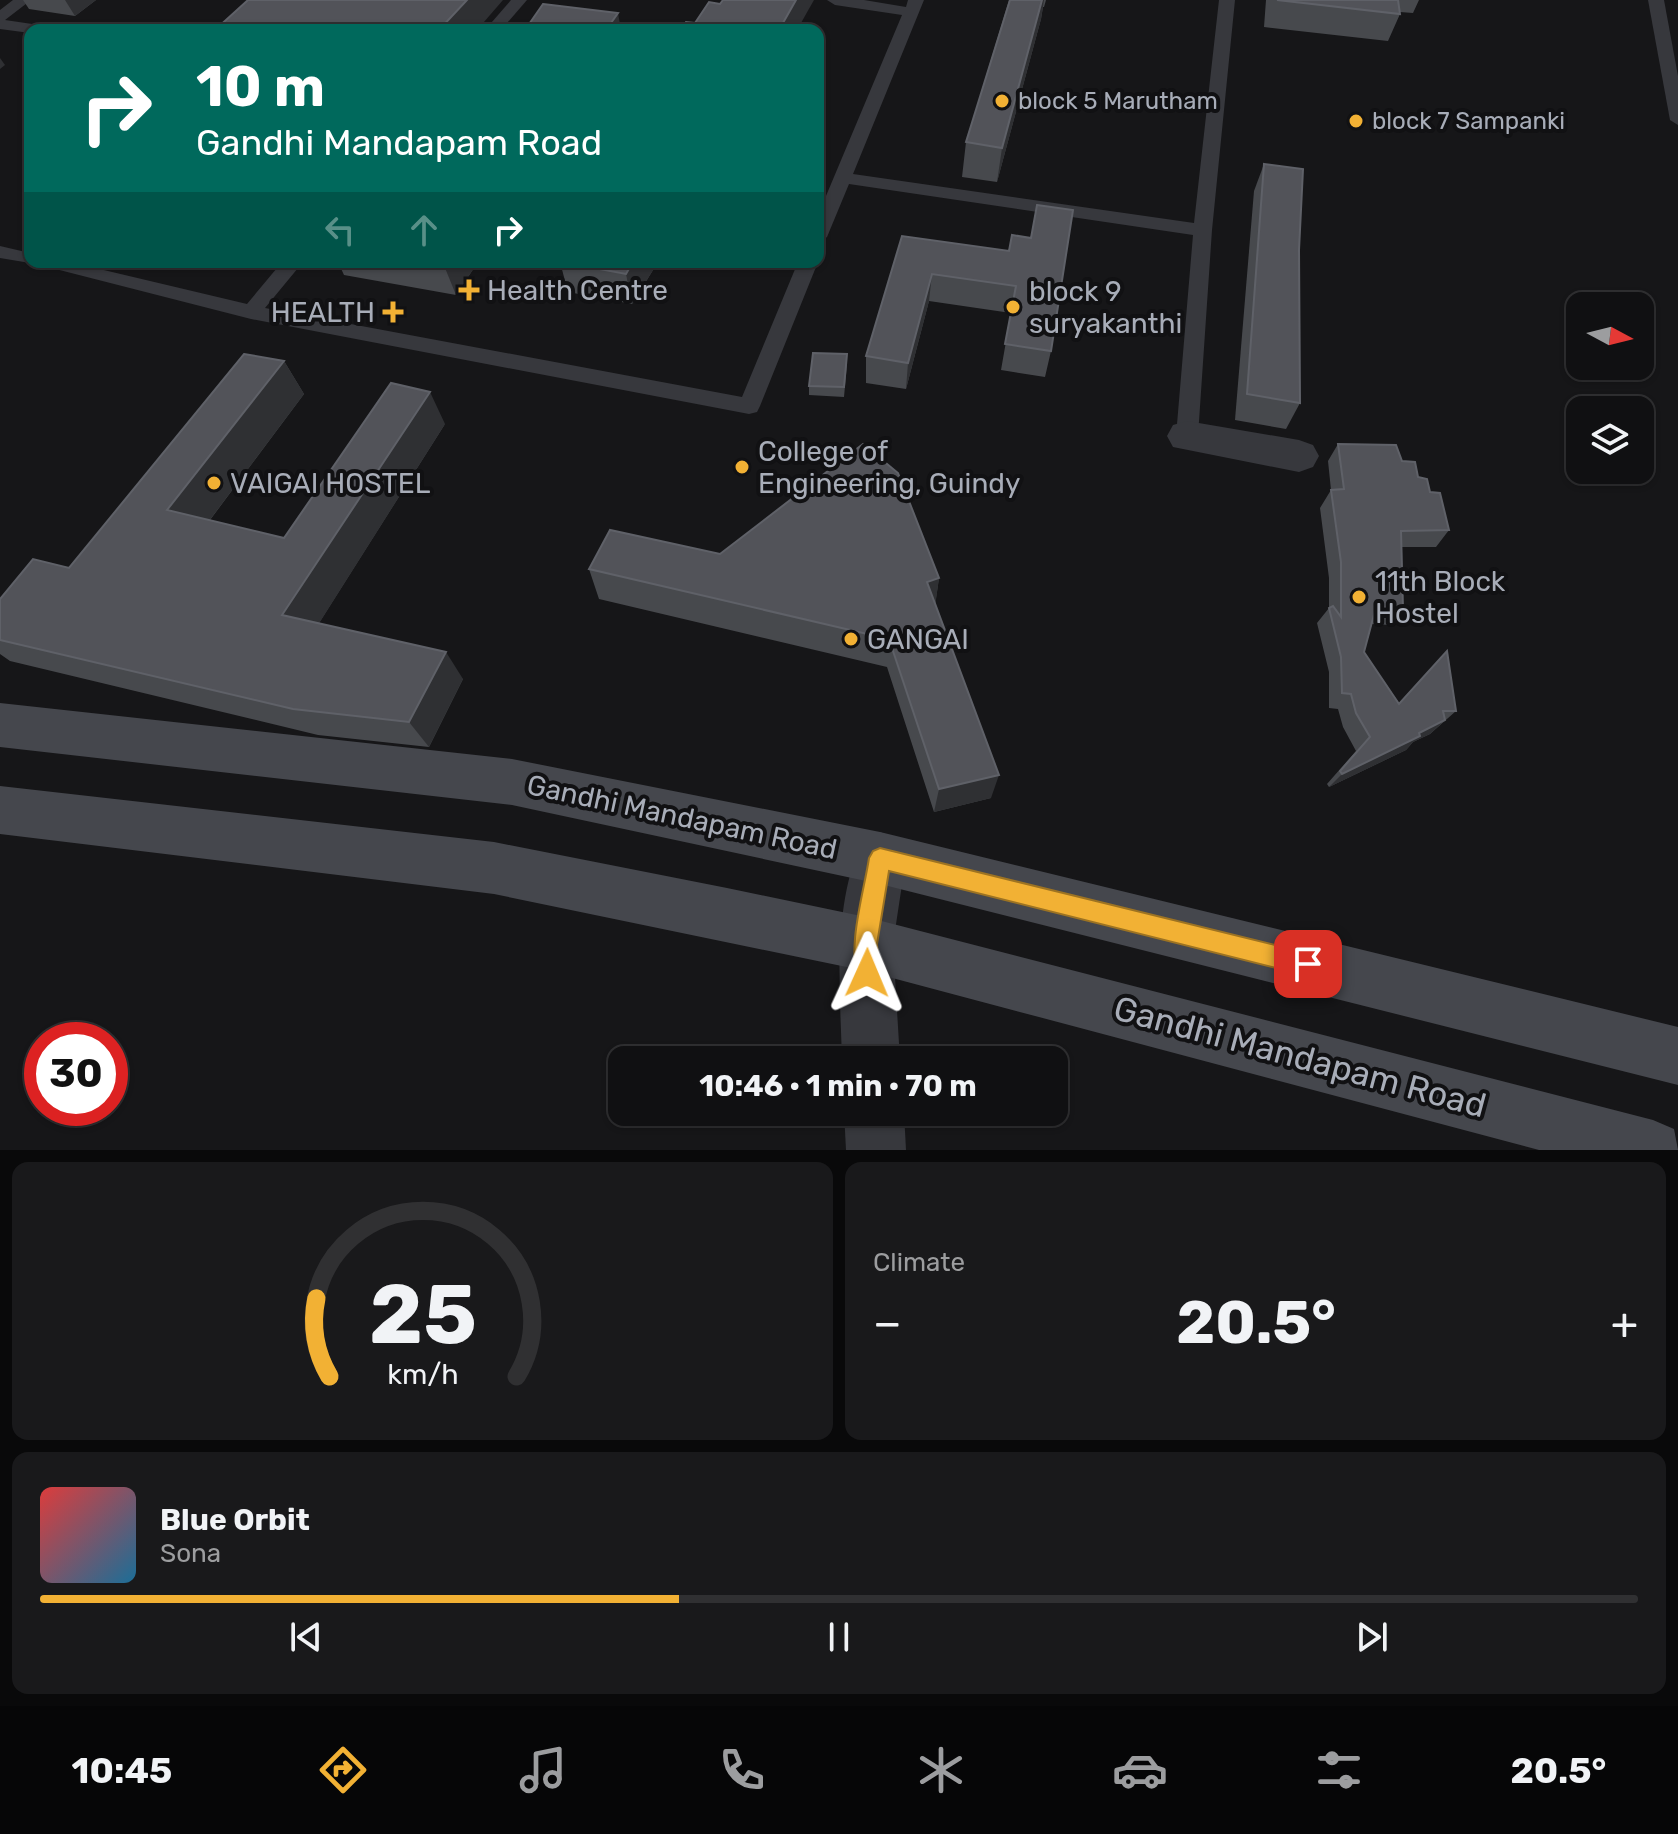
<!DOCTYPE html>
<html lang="en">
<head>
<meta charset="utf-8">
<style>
	:root { --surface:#101012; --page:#19191b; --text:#f1f3f6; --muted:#9c9d9f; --line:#303032; --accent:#f2b134 }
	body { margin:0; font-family:Rubik,sans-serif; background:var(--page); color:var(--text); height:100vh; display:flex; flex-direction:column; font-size:30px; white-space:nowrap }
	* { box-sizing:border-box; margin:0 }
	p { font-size:26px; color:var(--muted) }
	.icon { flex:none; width:44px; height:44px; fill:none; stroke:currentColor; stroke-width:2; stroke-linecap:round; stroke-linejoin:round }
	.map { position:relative; height:1150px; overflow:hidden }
	.details { display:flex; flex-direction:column; gap:12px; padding:12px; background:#09090a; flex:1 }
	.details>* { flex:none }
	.hud { position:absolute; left:24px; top:24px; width:800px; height:244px; border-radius:16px; box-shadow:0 2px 6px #0004,0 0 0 2px var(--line); background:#00695c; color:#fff; overflow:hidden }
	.needle { width:52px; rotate:97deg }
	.fabs { position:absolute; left:1566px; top:292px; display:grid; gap:16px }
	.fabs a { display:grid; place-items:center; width:88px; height:88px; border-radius:16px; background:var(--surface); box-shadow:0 2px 6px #0004,0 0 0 2px var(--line); font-size:40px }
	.speed { position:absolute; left:24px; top:1022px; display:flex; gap:16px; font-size:40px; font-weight:700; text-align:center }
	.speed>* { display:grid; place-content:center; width:104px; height:104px; border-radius:50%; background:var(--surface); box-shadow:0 2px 6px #0004,0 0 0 2px var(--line); line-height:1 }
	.speed .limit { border:12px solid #d22; background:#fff; color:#111 }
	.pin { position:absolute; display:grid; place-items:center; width:68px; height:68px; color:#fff; margin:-34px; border-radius:16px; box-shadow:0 4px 12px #0006 }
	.me { position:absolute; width:88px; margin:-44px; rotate:1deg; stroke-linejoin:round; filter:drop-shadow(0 0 6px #0008) }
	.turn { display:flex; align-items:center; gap:28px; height:168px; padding:0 40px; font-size:36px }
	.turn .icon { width:104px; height:104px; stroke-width:2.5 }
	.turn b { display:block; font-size:56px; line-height:68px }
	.lanes { display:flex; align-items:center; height:76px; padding:0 40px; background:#0003; justify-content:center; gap:40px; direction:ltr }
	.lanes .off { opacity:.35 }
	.big { font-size:60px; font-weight:700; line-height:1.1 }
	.details .card { flex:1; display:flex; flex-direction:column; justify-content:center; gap:12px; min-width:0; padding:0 28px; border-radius:16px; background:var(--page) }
	.details .dial { align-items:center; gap:0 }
	.dial svg { height:208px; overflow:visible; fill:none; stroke:var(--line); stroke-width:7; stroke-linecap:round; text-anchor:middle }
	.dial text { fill:var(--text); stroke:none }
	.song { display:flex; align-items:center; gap:24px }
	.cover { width:96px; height:96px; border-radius:12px; background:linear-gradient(135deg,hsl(0 70% 55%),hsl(200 70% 35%)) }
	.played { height:8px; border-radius:4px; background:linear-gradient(90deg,var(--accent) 40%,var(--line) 40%) }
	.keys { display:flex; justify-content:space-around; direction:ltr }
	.heat { display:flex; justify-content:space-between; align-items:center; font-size:44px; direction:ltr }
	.details .tiles { flex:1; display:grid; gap:12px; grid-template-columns:1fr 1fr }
	.card:last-child { grid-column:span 2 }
	.trip { position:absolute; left:608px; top:1046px; width:460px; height:80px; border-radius:16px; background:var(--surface); box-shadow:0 2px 6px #0004,0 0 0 2px var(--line); font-weight:700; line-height:80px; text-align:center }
	.tab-bar { display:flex; height:128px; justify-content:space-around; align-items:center; background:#060607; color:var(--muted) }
	.tab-bar .icon { width:56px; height:56px }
	.tab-bar .on { color:var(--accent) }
	.tab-bar b { font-size:36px; color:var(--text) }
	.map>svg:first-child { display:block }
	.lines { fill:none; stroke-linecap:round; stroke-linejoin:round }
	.lane { fill:#37383d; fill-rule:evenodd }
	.street { fill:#37383d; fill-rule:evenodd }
	.secondary { fill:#45474d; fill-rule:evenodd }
	.wall { fill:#47494d }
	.shaded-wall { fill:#2f3033 }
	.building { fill:#525359; stroke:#5f6168; stroke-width:2 }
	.route { fill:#f2b134; stroke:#9d7322; stroke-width:2 }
	.poi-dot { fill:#f2b134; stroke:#111113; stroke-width:3 }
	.labels { text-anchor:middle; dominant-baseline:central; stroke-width:8; stroke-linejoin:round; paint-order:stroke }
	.far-poi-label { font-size:24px; fill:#a8adb8; stroke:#111113; text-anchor:start }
	.poi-label { font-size:28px; fill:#a8adb8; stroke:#111113; text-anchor:start }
	.street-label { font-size:28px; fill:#a8adb8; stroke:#111113 }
	.near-street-label { font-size:34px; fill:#a8adb8; stroke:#111113 }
</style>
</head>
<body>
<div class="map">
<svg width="1678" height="1150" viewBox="0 0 1678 1150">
	<rect width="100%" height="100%" fill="#161618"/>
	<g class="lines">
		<g class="lane">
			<path d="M 13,0 L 31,0 L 5,20 L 39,25 L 47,30 L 30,30 L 30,33 L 0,29 L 0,10 Z"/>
			<path d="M 511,0 L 527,0 L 501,30 L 485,30 Z"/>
			<path d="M 827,0 L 864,0 L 906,7 L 908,0 L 924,0 L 853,174 L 1194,223 L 1219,0 L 1235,0 L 1212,230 L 1198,436 L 1195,442 L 1187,444 L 1179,442 L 1176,436 L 1193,235 L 849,184 L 827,237 L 818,243 L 818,215 L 902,15 L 835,5 Z"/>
			<path d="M 1648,0 L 1664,0 L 1678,76 L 1678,125 L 1670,120 Z"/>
			<path d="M 0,246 L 30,253 L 30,262 L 70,262 L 247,304 L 282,262 L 303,262 L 265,308 L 742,397 L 798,262 L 818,262 L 760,406 L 757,412 L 749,414 L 251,319 L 36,264 L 0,258 Z"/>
		</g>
		<g class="street">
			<path d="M 1187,421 L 1299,440 L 1313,445 L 1319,456 L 1313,467 L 1299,472 L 1173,447 L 1167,436 L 1173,425 Z"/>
			<path d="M 880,832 L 898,840 L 906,858 L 893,944 L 900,1060 L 842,1060 C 840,987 832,909 862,840 Z"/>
			<path d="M 844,1112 L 904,1112 L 906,1150 L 846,1150 Z"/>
		</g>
		<g class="secondary">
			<path d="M 0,703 L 512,759 L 880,832 L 1678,1027 L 1678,1085 L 880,884 L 512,805 L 0,747 Z"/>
			<path d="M 0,786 L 494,842 L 727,888 L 866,917 L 1653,1120 L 1674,1129 L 1678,1150 L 1539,1150 L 866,971 L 494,894 L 0,834 Z"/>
		</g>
	</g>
	<g class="wall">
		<path d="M 23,0 L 96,0 L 75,16 L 29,9 Z"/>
		<path d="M 1009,0 L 1046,0 L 1044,7 L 1043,7 L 1041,19 L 997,182 L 962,177 L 966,142 Z"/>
		<path d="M 1266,0 L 1419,0 L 1413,13 L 1400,12 L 1400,14 L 1388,41 L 1264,27 Z"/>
		<path d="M 1264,164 L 1300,403 L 1286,429 L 1235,420 L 1254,191 Z"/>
		<path d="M 902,236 L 1009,251 L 1051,351 L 1045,377 L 1001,370 L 1011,313 L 929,301 L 906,389 L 866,383 L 866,356 Z"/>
		<path d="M 338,262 L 478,262 L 456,295 L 344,275 Z"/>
		<path d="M 560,262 L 658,262 L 632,304 L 568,292 Z"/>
		<path d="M 284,361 L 304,394 L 210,520 L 284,538 L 445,424 L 319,623 L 463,679 L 429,747 L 318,735 L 10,661 L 0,654 L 0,599 L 69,568 Z"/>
		<path d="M 847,364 L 844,397 L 809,395 L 809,386 Z"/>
		<path d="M 1338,444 L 1402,461 L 1418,477 L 1430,492 L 1449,530 L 1436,547 L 1402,547 L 1403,609 L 1390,625 L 1372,624 L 1364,652 L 1399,703 L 1447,651 L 1456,711 L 1430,734 L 1413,742 L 1406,750 L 1329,787 L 1327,784 L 1356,751 L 1343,727 L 1338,709 L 1329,708 L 1329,672 L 1317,623 L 1329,608 L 1329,578 L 1320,508 L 1331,490 L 1328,461 Z"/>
		<path d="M 720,554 L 939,578 L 935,605 L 991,798 L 934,812 L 887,667 L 599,599 L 589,569 Z"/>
	</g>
	<g class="shaded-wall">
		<path d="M 65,0 L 96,0 L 75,16 Z"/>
		<path d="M 467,0 L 503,0 L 477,30 L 439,30 Z"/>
		<path d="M 796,0 L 814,0 L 797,30 L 779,30 Z"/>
		<path d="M 1042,0 L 1044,0 L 1041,19 L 997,182 L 1002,148 Z"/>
		<path d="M 618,13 L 621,30 L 606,30 Z"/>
		<path d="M 0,58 L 5,65 L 0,69 Z"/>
		<path d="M 444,262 L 478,262 L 456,295 L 443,263 Z"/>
		<path d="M 633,262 L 658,262 L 632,304 L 626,274 Z"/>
		<path d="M 932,274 L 929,301 L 906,389 L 908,363 Z"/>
		<path d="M 284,361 L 304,394 L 194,541 L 167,510 Z"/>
		<path d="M 430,392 L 445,424 L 306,644 L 282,615 Z"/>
		<path d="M 939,578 L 935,607 L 927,582 Z"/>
		<path d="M 446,652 L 463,679 L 429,747 L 409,722 Z"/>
		<path d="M 1445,720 L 1430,734 L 1413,742 L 1406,750 L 1329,787 L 1342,774 Z"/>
		<path d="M 999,775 L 991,798 L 934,812 L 939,789 Z"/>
	</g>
	<g class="building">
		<path d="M 248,0 L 467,0 L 439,30 L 215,30 Z"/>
		<path d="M 723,0 L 796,0 L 779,30 L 681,30 L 686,22 L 695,23 L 709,2 L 720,4 Z"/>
		<path d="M 1010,0 L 1042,0 L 1002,148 L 966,142 Z"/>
		<path d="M 1277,0 L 1398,0 L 1400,14 Z"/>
		<path d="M 543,4 L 618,13 L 606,30 L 525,30 Z"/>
		<path d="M 1264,164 L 1303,169 L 1299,250 L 1300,403 L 1247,394 Z"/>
		<path d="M 1037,205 L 1073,210 L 1051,351 L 1005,344 L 1016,286 L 932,274 L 908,363 L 866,356 L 902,236 L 1009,251 L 1012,235 L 1031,238 Z"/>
		<path d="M 562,262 L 633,262 L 626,274 Z"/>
		<path d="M 813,353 L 847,354 L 844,387 L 809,386 Z"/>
		<path d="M 244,354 L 284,361 L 167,510 L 284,538 L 391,383 L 430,392 L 282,615 L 446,652 L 409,722 L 293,709 L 0,640 L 0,599 L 33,559 L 69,568 Z"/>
		<path d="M 863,444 L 898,473 L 939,578 L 927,582 L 999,775 L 939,789 L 889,639 L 589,569 L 610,530 L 720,554 Z"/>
		<path d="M 1338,444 L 1396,445 L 1402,461 L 1415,462 L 1418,477 L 1427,479 L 1430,492 L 1440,493 L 1449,530 L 1401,531 L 1403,609 L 1376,607 L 1364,652 L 1399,704 L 1447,651 L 1456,711 L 1443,711 L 1445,720 L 1419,733 L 1420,736 L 1342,774 L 1340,771 L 1370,737 L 1356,713 L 1351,694 L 1342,693 L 1341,657 L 1329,608 L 1333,606 L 1341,617 L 1341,562 L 1331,490 L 1344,489 Z"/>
	</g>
	<path class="route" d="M 880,848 L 1308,953 L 1316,956 L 1320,964 L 1316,972 L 1308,976 L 889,871 L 877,944 L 879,973 L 875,981 L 867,984 L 859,981 C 846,949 864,892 869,858 L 873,851 Z"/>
	<g class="poi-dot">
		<circle cx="1002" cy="101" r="8"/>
		<circle cx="1356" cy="121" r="8"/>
		<path d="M465 278h8v8h8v8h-8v8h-8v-8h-8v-8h8z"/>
		<circle cx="1013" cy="307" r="8"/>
		<path d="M389 300h8v8h8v8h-8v8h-8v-8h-8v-8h8z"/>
		<circle cx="742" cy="467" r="8"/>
		<circle cx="214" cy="483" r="8"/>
		<circle cx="1359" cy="597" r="8"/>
		<circle cx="851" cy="639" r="8"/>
	</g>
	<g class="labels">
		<g class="far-poi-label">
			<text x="1018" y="101">block 5 Marutham</text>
			<text x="1372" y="121">block 7 Sampanki</text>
		</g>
		<g class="poi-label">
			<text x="487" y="290">Health Centre</text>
			<text x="1029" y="291">block 9<tspan x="1029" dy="32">suryakanthi</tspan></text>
			<text x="375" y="312" text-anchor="end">HEALTH</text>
			<text x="758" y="451">College of<tspan x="758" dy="32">Engineering, Guindy</tspan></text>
			<text x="230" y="483">VAIGAI HOSTEL</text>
			<text x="1375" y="581">11th Block<tspan x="1375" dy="32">Hostel</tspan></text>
			<text x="867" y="639">GANGAI</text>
		</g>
		<g class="street-label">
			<text transform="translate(682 817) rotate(12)">Gandhi Mandapam Road</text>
		</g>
		<g class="near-street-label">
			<text transform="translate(1300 1057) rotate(15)">Gandhi Mandapam Road</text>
		</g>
	</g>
</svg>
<div class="fabs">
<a><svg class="needle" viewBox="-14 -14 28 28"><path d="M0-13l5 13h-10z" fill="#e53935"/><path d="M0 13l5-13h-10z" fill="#9c9d9f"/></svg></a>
<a><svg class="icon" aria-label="layers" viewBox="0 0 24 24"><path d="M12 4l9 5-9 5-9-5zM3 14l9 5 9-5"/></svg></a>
</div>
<div class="speed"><div class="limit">30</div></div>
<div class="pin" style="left:1308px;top:964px;background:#d93025"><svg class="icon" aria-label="arrive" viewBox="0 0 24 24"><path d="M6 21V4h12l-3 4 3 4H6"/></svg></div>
<svg class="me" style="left:867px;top:973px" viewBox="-20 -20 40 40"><path d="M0-17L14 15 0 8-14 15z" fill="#f2b134" stroke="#fff" stroke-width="4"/></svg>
<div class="trip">10:46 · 1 min · 70 m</div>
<div class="hud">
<div class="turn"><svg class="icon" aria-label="right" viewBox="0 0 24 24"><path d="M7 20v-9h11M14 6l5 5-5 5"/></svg><div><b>10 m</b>Gandhi Mandapam Road</div></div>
<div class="lanes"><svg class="icon off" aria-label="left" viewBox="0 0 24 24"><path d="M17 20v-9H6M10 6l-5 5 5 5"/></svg><svg class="icon off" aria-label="ahead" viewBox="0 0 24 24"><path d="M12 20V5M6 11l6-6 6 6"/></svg><svg class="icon" aria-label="right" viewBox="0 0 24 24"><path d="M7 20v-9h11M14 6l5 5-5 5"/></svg></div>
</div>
</div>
<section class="details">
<div class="tiles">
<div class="card dial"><svg viewBox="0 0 100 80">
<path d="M14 69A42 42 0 1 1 86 69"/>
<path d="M14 69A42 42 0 0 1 9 39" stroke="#f2b134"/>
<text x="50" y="56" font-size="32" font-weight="700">25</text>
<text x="50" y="72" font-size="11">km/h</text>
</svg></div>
<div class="card"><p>Climate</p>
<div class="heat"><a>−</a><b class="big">20.5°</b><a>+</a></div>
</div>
<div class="card">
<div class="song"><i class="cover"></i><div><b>Blue Orbit</b><p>Sona</p></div></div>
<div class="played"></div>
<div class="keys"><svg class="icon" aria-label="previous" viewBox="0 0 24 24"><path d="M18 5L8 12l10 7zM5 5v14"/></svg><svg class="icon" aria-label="pause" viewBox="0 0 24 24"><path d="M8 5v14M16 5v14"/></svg><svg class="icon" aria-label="next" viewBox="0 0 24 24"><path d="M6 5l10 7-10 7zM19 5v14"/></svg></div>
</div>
</div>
</section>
<nav class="tab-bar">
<b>10:45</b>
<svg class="icon on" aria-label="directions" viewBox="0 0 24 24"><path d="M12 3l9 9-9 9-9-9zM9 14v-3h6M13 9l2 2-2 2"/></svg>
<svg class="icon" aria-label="music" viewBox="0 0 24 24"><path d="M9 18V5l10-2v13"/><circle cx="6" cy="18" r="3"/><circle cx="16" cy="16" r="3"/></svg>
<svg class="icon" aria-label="phone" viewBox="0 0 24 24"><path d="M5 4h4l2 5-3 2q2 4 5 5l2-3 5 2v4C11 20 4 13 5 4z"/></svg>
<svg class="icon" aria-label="climate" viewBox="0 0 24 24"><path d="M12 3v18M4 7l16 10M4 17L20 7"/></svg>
<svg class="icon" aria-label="car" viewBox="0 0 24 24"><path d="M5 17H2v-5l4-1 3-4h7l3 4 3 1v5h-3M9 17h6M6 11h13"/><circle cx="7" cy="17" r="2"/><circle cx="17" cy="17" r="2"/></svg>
<svg class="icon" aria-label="filters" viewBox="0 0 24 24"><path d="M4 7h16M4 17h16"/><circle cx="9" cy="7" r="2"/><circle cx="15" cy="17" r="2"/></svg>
<b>20.5°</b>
</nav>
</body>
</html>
